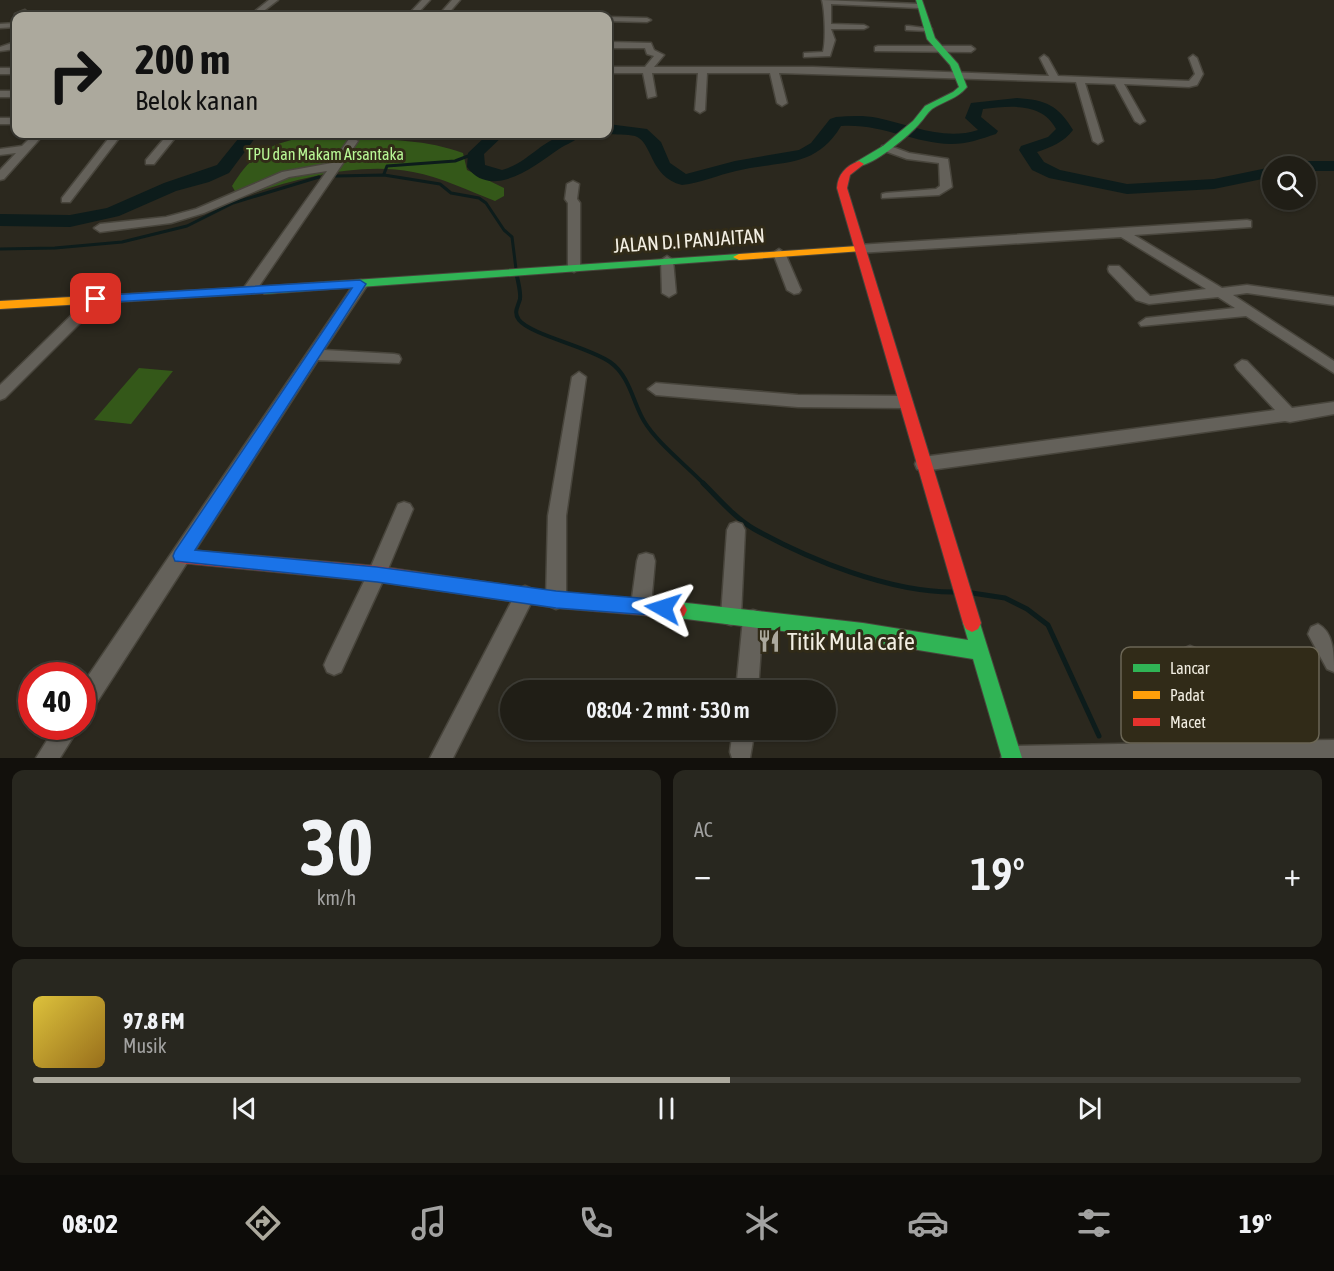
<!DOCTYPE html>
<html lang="id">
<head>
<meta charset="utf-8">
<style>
	:root { --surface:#201e16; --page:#28271f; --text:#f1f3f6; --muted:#a2a2a1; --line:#3d3c35; --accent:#aca99d }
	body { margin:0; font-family:"Asap Condensed",sans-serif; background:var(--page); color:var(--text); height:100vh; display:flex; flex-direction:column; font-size:22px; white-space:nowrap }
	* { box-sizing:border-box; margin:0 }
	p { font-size:20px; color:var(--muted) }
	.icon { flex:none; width:33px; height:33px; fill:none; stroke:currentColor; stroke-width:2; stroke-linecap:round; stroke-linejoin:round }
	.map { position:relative; height:758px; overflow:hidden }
	.drawer { display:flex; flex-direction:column; gap:12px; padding:12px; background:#12100c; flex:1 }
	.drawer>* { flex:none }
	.hud { position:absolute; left:12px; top:12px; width:600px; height:126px; border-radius:12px; box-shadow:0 2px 4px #0004,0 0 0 2px var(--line); background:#aca99d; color:#111; overflow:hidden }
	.fabs { position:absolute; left:1262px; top:156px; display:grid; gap:12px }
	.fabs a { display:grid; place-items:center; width:54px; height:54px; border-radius:50%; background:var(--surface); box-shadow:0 2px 4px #0004,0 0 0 2px var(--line); font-size:30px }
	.speed { position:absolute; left:18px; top:662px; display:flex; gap:12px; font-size:30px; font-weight:700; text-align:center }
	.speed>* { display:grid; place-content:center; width:78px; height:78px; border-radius:50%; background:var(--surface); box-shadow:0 2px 4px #0004,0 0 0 2px var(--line); line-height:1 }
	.speed .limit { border:9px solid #d22; background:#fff; color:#111 }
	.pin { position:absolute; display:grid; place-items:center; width:51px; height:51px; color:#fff; margin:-26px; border-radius:12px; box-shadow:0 3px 9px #0006 }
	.me { position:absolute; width:66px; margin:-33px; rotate:276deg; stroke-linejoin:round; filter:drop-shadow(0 0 4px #0008) }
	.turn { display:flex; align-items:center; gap:21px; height:126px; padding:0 24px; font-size:27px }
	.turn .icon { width:78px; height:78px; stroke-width:2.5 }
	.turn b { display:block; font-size:42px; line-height:51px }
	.big { font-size:45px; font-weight:600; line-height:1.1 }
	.drawer .card { flex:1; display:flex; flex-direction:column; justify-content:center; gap:9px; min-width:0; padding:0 21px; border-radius:12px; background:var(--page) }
	.drawer .dial { align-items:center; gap:0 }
	.dial b { font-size:78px; line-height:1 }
	.song { display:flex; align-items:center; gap:18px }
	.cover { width:72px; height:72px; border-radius:9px; background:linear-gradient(135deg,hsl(50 70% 55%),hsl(40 70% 35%)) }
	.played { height:6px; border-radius:3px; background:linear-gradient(90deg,var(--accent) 55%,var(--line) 55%) }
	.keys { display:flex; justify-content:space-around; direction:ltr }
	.heat { display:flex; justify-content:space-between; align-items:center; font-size:33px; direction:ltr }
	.drawer .tiles { flex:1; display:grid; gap:12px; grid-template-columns:1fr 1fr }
	.card:last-child { grid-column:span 2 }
	.trip { position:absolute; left:500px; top:680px; width:336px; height:60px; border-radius:30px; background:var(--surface); box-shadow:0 2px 4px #0004,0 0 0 2px var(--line); font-weight:600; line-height:60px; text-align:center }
	.dock { display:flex; height:96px; justify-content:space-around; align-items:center; background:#0d0c09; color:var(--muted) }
	.dock .icon { width:42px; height:42px }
	.dock .current { color:var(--accent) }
	.dock b { font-size:27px; color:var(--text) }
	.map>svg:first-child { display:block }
	.green { fill:#345819 }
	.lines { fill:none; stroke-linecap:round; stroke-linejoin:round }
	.stream-far2 { stroke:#0d1c1b; stroke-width:3 }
	.stream-far1 { stroke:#0d1c1b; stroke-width:4 }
	.stream { stroke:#0d1c1b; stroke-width:5 }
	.river { fill:#0d1c1b; fill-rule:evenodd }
	.street-casing { stroke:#48453c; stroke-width:3 }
	.fast-casing { stroke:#48453c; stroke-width:2 }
	.slow-casing { stroke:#48453c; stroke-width:2 }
	.jam-casing { stroke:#48453c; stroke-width:2 }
	.street { fill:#64615a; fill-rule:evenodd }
	.fast { fill:#30b455; fill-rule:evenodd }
	.slow { fill:#ff9f0a; fill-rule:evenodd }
	.jam { fill:#e5322d; fill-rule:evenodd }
	.route { fill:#1a73e8; stroke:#114b97; stroke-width:1.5 }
	.labels { text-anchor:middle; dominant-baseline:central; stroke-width:6; stroke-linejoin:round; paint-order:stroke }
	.far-park-label { font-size:16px; fill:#b8f795; stroke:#312b18 }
	.street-label { font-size:20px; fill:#f2eee2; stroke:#312b18 }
	.near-poi-label { font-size:24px; fill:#f2eee2; stroke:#312b18; text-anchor:start }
	.key { fill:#312b18; stroke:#6b6655; stroke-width:1.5 }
	.key-label { font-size:16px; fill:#f2eee2 }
</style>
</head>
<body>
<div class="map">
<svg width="1334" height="758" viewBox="0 0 1334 758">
	<rect width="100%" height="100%" fill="#2b281e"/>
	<g class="green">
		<path d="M 323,134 L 346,134 L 352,139 C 388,139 428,140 463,153 L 467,170 L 504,188 L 504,196 L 495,201 C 469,191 441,177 413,172 C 357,161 291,180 239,198 L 232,186 C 256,146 279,141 323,134 Z"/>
		<path d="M 139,368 L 173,371 L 131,424 L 94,420 Z"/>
	</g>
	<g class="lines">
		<g class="stream-far2">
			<path d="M 384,174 L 387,166 L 455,161 L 476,153"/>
			<path d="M 336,176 L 384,175 L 440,184 L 451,193 L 479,198 L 486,203 L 504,230 L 512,237 L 517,277"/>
			<path d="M 0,249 L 55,248 L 122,242 L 187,226 L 233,203 L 319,177"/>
		</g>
		<path class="stream-far1" d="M 517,276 C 518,282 521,292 520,299 C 518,307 513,312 519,320 C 531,335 589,347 610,362 C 630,376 633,403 644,421 C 657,443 687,466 705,485"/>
		<g class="stream">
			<path d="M 703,483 C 719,499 735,518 754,529 C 810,560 889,592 953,592"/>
			<path d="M 972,593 L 1005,598 L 1027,609 L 1048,625 L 1099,736"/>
		</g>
		<g class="river">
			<path d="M 1017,98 C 1046,100 1058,105 1073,130 C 1063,143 1051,147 1037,152 L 1044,162 L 1060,170 L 1127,184 L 1214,179 L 1272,167 L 1272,177 L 1214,189 L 1127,194 L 1049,178 L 1032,170 L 1019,150 L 1021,146 L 1048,137 L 1056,129 C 1042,102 1010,106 983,109 L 981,117 L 998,131 L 996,134 C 981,139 967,144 951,144 C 913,143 880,123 841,126 C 815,170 779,160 736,171 C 718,175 701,183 682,185 C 649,177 653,142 635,136 C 627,134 616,135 607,134 L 608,124 L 647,129 L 661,142 L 670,163 L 686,174 L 735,161 L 799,150 L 811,143 L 830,119 L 836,117 C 850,116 864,115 878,118 C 911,125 944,141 978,130 L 965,118 L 971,103 Z"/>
			<path d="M 242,134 L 258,134 L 229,173 L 209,182 L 176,191 L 119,216 L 70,227 L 0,226 L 0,214 L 70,215 L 107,208 L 164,183 L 217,165 Z"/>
			<path d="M 488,134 L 505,134 L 484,154 L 485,165 L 502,170 C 534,161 546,130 582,134 C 577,141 566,144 559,149 C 536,165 492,201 467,167 L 468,153 Z"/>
			<path d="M 1301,161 L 1334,161 L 1334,171 L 1305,171 L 1305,166 L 1292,166 Z"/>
		</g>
		<g class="street-casing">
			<g id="street">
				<path d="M 269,0 L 278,0 L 257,16 L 249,16 Z"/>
				<path d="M 422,0 L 430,0 L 415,16 L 407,16 Z"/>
				<path d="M 452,0 L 460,0 L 446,16 L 438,16 Z"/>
				<path d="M 822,0 L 919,4 L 923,6 L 919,8 L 831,4 L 831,24 L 864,25 L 868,27 L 864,29 L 831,29 L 835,40 L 830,56 L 804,57 L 804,53 L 823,52 C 826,42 825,11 822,0 Z"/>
				<path d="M 25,10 L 28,14 L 15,18 L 15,14 Z"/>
				<path d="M 533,12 L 567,14 L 571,16 L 531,16 Z"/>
				<path d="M 608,17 L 647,18 L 651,20 L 647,22 L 608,21 Z"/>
				<path d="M 16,23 L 16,27 L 0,28 L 0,24 Z"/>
				<path d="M 909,26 L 932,29 L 928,31 L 906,30 L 906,26 Z"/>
				<path d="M 608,42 L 651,43 L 654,50 L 664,55 L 654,67 L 813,67 L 1049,76 L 1040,58 L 1044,55 L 1048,58 L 1058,76 L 1189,81 L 1195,74 L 1189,58 L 1193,55 L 1197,58 L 1203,74 L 1197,85 L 1189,87 L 1124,84 L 1145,121 L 1140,124 L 1135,121 L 1115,84 L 1085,83 L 1103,141 L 1098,144 L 1093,141 L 1076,82 L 779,73 L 787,103 L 782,106 L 777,103 L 770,73 L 707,73 L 705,110 L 700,113 L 695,110 L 698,73 L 652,73 L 656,96 L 648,98 L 643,73 L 608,73 L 608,67 L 645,67 L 654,56 L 647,54 L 645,48 L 608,48 Z"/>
				<path d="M 12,43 L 16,45 L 16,49 L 0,51 L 0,47 Z"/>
				<path d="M 878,46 L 971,46 L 975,49 L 971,52 L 875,51 L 875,47 Z"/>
				<rect x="0" y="68" width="16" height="6"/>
				<rect x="0" y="91" width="16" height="6"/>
				<rect x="0" y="118" width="16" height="6"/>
				<path d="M 34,134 L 44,134 L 4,179 L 0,180 L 0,170 L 16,153 L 0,155 L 0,149 L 22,146 Z"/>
				<path d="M 112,134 L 122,134 L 70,202 L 62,202 L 62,198 Z"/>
				<path d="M 168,134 L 178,134 L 154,164 L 146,164 L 146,160 Z"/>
				<path d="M 353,138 L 358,141 L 255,292 L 245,292 L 243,289 L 327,171 L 289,177 L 204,213 L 171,223 L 100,232 L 94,228 L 100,224 L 166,217 L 196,209 L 282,172 L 332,163 L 349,139 Z"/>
				<path d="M 882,146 L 890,146 L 909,153 L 948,159 L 952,187 L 939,195 L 882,198 L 882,194 L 886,193 L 936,189 L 940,186 L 939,163 L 907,159 L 882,150 Z"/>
				<path d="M 573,181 L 579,184 L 577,199 L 580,203 L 580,268 L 574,272 L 568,268 L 568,203 L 565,199 L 567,184 Z"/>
				<path d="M 1247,220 L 1251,221 L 1251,227 L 1134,235 L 1222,288 L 1247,285 L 1334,297 L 1334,305 L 1247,293 L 1233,295 L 1334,361 L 1334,373 L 1246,316 L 1141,326 L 1139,323 L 1146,318 L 1235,308 L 1218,297 L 1149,304 L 1136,300 L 1109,272 L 1108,269 L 1109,266 L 1119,266 L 1150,296 L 1206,289 L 1121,237 L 858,253 L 852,249 L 858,245 Z"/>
				<path d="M 779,249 L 785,253 L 801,290 L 799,293 L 794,294 L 787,290 L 773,253 Z"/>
				<path d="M 667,256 L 673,260 L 676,293 L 669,297 L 662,293 L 661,260 Z"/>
				<path d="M 361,280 L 368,284 L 324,350 L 394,354 L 399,355 L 401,359 L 399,363 L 318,360 L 90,713 L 82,716 L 82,685 L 356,281 Z"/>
				<path d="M 96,295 L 101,296 L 103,299 L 101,302 L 5,398 L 0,400 L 0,385 L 91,296 Z"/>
				<path d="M 1242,360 L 1247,361 L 1292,408 L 1334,402 L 1334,414 L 1290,422 L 1285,421 L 923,471 L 917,469 L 915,464 L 917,459 L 923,457 L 1275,410 L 1237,369 L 1235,365 Z"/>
				<path d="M 579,372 L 586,377 L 566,516 L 566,600 L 563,606 L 556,609 L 549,606 L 546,600 L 548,516 L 572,377 Z"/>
				<path d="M 656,383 L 798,395 L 904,396 L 909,398 L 912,402 L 909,406 L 904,408 L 798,407 L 656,395 L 648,389 Z"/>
				<path d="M 404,502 L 410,504 L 413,509 L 386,574 L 341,672 L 334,675 L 327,672 L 324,665 L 327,658 L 369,571 L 398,504 Z"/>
				<path d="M 736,522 L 742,524 L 745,530 L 741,616 L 738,623 L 731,625 L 724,623 L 721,616 L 727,530 L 730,524 Z"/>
				<path d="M 646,553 L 653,555 L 655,561 L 651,605 L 648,611 L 641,614 L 634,611 L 631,605 L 637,561 L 639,555 Z"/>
				<path d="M 525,586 L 532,589 L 535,595 L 453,758 L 430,758 L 518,589 Z"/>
				<path d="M 753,610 L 760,612 L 763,619 L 758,690 L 736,690 L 743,619 L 746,612 Z"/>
				<path d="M 1318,624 C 1334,632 1334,655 1334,672 L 1327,669 L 1308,634 L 1311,627 Z"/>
				<path d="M 1190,646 L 1197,649 L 1244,741 L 1334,740 L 1334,758 L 1001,758 L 1004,749 L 1012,746 L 1221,742 L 1180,656 L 1183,649 Z"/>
				<path d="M 56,726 L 80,726 L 60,758 L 36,758 Z"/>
				<path d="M 733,729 L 755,729 L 750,758 L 732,758 L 730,752 Z"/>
			</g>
		</g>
		<g class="fast-casing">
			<g id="fast">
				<path d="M 916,0 L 922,0 L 935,38 L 958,64 L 967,87 C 957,99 944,101 932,109 C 927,113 924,119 920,123 C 910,135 871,168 856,166 L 856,162 L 883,146 L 913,121 L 925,106 L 953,92 L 959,87 L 950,65 L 927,39 Z"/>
				<path d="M 739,254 L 743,255 L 743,259 L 264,294 L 258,290 L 264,286 Z"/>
				<path d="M 678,602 L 863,623 L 968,640 L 963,623 L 966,617 L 972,614 L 978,617 L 1022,758 L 1002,758 L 973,659 L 863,641 L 678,618 L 672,616 L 669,610 L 672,604 Z"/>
			</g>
		</g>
		<g class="slow-casing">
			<g id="slow">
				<path d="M 858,246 L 864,249 L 862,251 L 739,260 L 733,257 L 739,254 Z"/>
				<path d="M 264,286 L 268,287 L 270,290 L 268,293 L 0,309 L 0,301 Z"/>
			</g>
		</g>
		<g class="jam-casing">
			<g id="jam">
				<path d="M 859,161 L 864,164 L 850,175 L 847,188 L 981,623 L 978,629 L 972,632 L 966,629 L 963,623 L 837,188 C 838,174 846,166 859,161 Z"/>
				<path d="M 181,549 L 377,566 L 556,592 L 678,602 L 684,604 L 687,610 L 684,616 L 678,618 L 556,608 L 377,582 L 181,563 L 175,561 L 173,556 L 175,551 Z"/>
			</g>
		</g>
		<use href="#street" class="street"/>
		<use href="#fast" class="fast"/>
		<use href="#slow" class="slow"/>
		<use href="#jam" class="jam"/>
	</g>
	<path class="route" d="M 360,280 L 366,284 L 195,550 L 377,567 L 556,591 L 663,600 L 669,602 L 672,608 L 669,614 L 663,616 L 556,608 L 377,582 L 175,561 L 173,556 L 175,551 L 352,288 L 96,303 L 90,299 L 92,296 Z"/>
	<defs>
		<g id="restaurant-bare" transform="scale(1.8)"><path d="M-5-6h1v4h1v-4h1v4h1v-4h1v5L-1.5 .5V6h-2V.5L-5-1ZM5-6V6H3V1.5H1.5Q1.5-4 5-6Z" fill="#aca99d" stroke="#312b18" stroke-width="2.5" paint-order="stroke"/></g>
	</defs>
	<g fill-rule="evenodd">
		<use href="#restaurant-bare" x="769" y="641"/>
	</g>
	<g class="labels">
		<g class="far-park-label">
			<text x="325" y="154">TPU dan Makam Arsantaka</text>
		</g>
		<g class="street-label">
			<text transform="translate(689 240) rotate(-4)">JALAN D.I PANJAITAN</text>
		</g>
		<g class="near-poi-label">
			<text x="787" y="641">Titik Mula cafe</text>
		</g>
	</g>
	<rect x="1121" y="647" width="198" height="96" rx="9" class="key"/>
	<rect x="1133" y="664" width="27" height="8" fill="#30b455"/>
	<rect x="1133" y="691" width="27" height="8" fill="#ff9f0a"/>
	<rect x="1133" y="718" width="27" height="8" fill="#e5322d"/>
	<g class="key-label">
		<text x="1170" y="674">Lancar</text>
		<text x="1170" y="701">Padat</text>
		<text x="1170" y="728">Macet</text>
	</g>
</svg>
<div class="fabs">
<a><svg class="icon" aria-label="search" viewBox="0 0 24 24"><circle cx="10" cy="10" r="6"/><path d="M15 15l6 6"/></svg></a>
</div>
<div class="speed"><div class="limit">40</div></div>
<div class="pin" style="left:96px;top:299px;background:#d93025"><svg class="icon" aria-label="arrive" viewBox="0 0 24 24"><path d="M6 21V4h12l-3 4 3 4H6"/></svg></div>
<svg class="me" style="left:663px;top:608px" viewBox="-20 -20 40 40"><path d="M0-17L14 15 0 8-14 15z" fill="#1a73e8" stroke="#fff" stroke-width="4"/></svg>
<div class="trip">08:04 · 2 mnt · 530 m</div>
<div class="hud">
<div class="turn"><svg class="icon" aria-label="right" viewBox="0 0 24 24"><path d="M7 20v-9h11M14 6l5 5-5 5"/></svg><div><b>200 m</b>Belok kanan</div></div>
</div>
</div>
<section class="drawer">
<div class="tiles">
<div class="card dial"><b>30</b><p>km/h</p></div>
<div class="card"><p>AC</p>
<div class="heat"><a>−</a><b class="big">19°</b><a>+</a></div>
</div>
<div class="card">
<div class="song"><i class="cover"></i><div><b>97.8 FM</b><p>Musik</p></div></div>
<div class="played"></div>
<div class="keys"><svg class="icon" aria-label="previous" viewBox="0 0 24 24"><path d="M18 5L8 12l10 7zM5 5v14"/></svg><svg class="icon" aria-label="pause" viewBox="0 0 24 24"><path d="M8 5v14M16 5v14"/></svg><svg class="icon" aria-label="next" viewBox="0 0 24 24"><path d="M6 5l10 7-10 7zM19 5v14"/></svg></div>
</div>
</div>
</section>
<nav class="dock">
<b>08:02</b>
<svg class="icon current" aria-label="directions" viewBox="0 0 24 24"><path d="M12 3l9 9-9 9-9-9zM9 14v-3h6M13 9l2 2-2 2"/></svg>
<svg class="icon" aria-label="music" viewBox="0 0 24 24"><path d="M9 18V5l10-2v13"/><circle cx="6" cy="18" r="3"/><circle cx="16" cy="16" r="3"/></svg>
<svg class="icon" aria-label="phone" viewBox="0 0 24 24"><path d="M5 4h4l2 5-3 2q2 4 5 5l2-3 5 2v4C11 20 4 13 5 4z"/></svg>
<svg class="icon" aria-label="climate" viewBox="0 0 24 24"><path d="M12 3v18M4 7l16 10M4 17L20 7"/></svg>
<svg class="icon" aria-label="car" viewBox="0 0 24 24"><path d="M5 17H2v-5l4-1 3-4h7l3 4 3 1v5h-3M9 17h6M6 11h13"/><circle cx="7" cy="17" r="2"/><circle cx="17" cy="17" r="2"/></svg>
<svg class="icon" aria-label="filters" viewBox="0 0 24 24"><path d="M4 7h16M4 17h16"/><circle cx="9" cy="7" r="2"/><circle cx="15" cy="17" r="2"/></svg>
<b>19°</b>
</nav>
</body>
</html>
